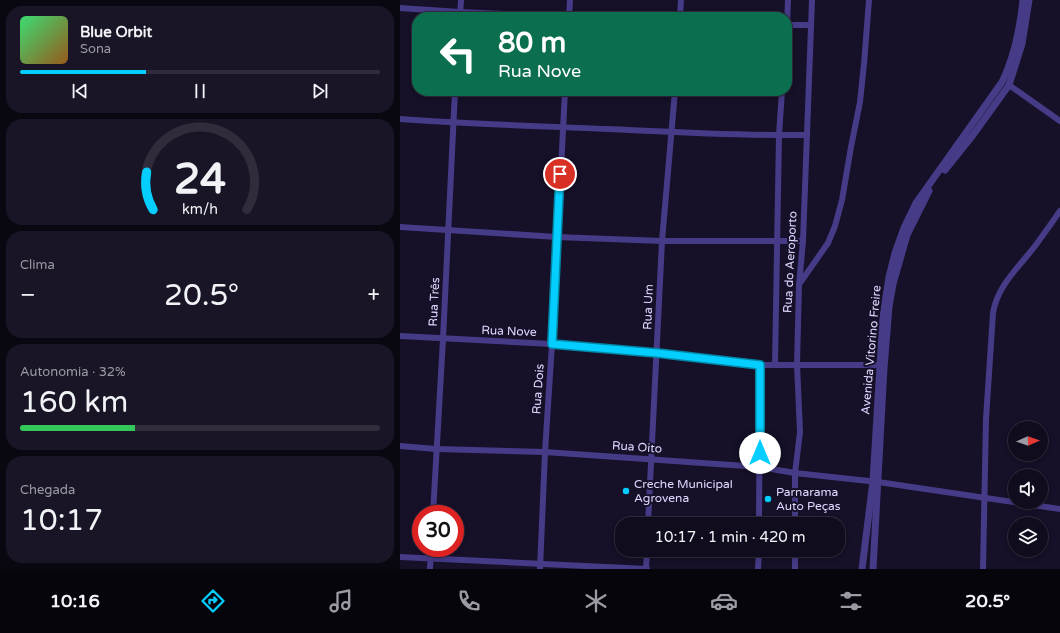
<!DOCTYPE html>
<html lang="pt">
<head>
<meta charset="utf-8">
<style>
	:root { --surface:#100c1e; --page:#191527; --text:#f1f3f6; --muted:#9c9ba4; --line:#302c3c; --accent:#03ceff }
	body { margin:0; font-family:"Varela Round",sans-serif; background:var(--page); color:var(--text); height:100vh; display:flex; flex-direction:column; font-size:15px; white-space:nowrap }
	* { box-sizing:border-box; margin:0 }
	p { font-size:13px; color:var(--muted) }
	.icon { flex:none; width:22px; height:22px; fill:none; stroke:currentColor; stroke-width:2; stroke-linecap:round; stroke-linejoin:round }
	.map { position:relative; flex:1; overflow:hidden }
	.side { display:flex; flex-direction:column; gap:6px; padding:6px; background:#090710; width:400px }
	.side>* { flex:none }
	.hud { position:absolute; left:12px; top:12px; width:380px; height:84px; border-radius:16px; box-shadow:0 2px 6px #0003,0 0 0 1px var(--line); background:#0b6e4f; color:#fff; overflow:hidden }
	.needle { width:26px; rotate:88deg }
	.controls { position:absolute; left:608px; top:421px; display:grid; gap:8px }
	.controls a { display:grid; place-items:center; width:40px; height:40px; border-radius:50%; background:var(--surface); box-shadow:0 2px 6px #0003,0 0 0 1px var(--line); font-size:20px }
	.speed { position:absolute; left:12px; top:505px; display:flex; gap:8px; font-size:20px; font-weight:700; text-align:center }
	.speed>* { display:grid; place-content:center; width:52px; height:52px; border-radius:50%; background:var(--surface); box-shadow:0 2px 6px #0003,0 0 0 1px var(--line); line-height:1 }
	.speed .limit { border:6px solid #d22; background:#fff; color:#111 }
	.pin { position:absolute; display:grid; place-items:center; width:34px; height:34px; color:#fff; margin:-17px; border:2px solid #fff; border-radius:50%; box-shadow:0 1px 4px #0007 }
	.me { position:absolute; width:44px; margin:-22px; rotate:0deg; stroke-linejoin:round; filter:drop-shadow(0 0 3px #0008) }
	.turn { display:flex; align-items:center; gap:14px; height:84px; padding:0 20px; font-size:18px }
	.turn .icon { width:52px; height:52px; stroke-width:2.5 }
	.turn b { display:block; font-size:28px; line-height:34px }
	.big { font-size:30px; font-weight:600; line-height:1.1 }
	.side .widget { flex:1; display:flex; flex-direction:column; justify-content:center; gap:6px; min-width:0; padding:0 14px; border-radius:16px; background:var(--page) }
	.side .dial { align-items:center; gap:0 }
	.dial svg { height:104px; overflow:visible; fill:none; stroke:var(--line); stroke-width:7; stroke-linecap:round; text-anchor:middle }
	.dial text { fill:var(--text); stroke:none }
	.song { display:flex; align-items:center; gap:12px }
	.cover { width:48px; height:48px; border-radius:6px; background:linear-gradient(135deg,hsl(140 70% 55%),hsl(30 70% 35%)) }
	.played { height:4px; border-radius:2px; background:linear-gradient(90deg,var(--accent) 35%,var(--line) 35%) }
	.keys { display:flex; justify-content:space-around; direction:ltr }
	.heat { display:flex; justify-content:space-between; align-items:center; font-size:22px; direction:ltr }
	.charge { height:6px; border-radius:3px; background:linear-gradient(90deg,#34c759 32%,var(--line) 0) }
	.trip { position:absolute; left:215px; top:517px; width:230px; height:40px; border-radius:16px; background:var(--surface); box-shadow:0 2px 6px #0003,0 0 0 1px var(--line); font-weight:600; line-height:40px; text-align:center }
	.tab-bar { display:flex; height:64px; justify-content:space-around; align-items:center; background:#06050c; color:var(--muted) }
	.tab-bar .icon { width:28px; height:28px }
	.tab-bar .selected { color:var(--accent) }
	.tab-bar b { font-size:18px; color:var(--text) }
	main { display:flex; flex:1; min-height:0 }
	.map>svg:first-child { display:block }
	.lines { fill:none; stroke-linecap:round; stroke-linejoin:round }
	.minor { stroke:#453b87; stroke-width:6 }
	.tertiary { stroke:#453b87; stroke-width:7 }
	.route-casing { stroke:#0286a6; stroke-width:10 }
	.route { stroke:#03ceff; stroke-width:7 }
	.poi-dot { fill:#03ceff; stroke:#161028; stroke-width:1.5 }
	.labels { text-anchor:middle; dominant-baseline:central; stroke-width:4; stroke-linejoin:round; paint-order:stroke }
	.street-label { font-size:12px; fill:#e0d7ff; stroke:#161028 }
	.poi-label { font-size:12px; fill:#e0d7ff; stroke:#161028; text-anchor:start }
</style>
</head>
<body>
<main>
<section class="side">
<div class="widget">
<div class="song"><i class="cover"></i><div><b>Blue Orbit</b><p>Sona</p></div></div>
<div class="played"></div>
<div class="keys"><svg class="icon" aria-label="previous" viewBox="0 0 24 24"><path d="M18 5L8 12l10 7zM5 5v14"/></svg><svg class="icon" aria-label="pause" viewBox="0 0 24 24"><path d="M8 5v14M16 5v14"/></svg><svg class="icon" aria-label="next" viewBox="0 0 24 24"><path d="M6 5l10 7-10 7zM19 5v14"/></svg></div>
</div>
<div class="widget dial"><svg viewBox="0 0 100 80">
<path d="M14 69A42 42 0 1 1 86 69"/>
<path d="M14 69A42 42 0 0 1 9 40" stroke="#03ceff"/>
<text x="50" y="56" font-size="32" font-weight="700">24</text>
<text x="50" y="72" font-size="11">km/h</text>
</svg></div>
<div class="widget"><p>Clima</p>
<div class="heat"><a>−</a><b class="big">20.5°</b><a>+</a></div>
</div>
<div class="widget"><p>Autonomia · 32%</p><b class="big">160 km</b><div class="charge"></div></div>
<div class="widget"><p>Chegada</p><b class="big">10:17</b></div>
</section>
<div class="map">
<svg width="660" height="569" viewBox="0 0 660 569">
	<rect width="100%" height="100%" fill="#161028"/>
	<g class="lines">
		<g class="minor">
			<path d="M 0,8 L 60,12 L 171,17"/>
			<path d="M 60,17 L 61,0"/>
			<path d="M 169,17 L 170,0"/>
			<path d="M 280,17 L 281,0"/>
			<path d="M 387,25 L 411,25"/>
			<path d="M 387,27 L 388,0"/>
			<path d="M 609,85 L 660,121"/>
			<path d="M 0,119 C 69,124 138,126 207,129 C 273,132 340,136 407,135"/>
			<path d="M 0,227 L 157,237 L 262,241 L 403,241"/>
			<path d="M 400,283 L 428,243 L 435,226 L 442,200 L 451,147 L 460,102 L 464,64 L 469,0"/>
			<path d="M 0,336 L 152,344 L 257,353 L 360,365 L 479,365"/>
			<path d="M 375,365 L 379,135 L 382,91"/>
			<path d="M 0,446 L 36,449 L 145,452 L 360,467 L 395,473 L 478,482 L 660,509"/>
			<path d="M 33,514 L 43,339 L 55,91"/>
			<path d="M 248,524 L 262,241 L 275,91"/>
			<path d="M 359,524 L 360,365"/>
			<path d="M 395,524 L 395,473 L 400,432 L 397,364 L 399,285 L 403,241 L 412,0"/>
			<path d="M 395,550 L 395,569"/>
			<path d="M 0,557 L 247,569"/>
			<path d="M 30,569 L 31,548"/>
			<path d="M 140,569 L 145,452 L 152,344 L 165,91"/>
			<path d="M 246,569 L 247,550"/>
			<path d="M 358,569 L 359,550"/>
			<path d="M 583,569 L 586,419 L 593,313 C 597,286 619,267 635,246 C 643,235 652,223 660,211"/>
		</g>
		<g class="tertiary">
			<path d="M 545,170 L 573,135 L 609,85 L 622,44 L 629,0"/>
			<path d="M 462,569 L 473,481 L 483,317 L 489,277 L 495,253 L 504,228 L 516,203 L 602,82 C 615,56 620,28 623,0"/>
			<path d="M 473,569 L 484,368 L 489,307 L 493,284 L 507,235 L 529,191"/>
		</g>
	</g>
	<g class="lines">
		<g class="route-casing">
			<path id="route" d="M 160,174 L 152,344 L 257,353 L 360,365 L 360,453"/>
		</g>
		<use href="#route" class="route"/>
	</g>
	<g class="poi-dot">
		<circle cx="226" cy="491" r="4"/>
		<circle cx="368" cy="499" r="4"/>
	</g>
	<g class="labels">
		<g class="street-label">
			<text transform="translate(390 262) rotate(-87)">Rua do Aeroporto</text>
			<text transform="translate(34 302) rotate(-87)">Rua Três</text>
			<text transform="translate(248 307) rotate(-88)">Rua Um</text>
			<text transform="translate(109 331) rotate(2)">Rua Nove</text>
			<text transform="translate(471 350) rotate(-85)">Avenida Vitorino Freire</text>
			<text transform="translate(138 389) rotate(-86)">Rua Dois</text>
			<text transform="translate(237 447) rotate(4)">Rua Oito</text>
		</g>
		<g class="poi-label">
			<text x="234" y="484">Creche Municipal<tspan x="234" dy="14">Agrovena</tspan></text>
			<text x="376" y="492">Parnarama<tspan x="376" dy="14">Auto Peças</tspan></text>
		</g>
	</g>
</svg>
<div class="controls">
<a><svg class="needle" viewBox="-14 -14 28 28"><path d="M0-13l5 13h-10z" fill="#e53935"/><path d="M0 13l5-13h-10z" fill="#9c9ba4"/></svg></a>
<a><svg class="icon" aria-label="sound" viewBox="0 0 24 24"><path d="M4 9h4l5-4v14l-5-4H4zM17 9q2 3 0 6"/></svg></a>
<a><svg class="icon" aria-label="layers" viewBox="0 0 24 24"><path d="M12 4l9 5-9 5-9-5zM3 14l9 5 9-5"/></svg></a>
</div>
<div class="speed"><div class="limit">30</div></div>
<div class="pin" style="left:160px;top:174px;background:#d93025"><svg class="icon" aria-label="arrive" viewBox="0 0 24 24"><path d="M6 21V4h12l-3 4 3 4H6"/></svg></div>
<svg class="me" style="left:360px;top:453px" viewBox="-20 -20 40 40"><circle r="19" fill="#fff"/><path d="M0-13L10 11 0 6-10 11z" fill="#03ceff"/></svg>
<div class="trip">10:17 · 1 min · 420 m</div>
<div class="hud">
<div class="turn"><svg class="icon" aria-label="left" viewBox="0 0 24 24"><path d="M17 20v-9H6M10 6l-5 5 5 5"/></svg><div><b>80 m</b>Rua Nove</div></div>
</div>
</div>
</main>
<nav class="tab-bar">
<b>10:16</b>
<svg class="icon selected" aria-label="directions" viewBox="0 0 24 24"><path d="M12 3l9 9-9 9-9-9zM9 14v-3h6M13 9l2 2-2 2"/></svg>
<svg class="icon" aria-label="music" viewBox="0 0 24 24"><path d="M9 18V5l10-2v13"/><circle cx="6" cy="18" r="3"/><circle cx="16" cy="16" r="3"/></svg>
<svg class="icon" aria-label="phone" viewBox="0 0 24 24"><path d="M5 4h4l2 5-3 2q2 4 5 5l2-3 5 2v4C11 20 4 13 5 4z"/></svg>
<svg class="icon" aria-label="climate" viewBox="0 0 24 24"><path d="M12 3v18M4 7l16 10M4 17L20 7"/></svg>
<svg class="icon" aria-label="car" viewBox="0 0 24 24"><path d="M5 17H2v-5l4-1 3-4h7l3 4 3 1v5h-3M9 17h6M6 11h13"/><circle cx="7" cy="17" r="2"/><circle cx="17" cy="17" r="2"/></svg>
<svg class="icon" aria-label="filters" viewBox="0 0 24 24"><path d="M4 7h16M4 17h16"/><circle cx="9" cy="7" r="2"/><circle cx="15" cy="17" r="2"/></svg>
<b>20.5°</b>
</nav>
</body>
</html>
